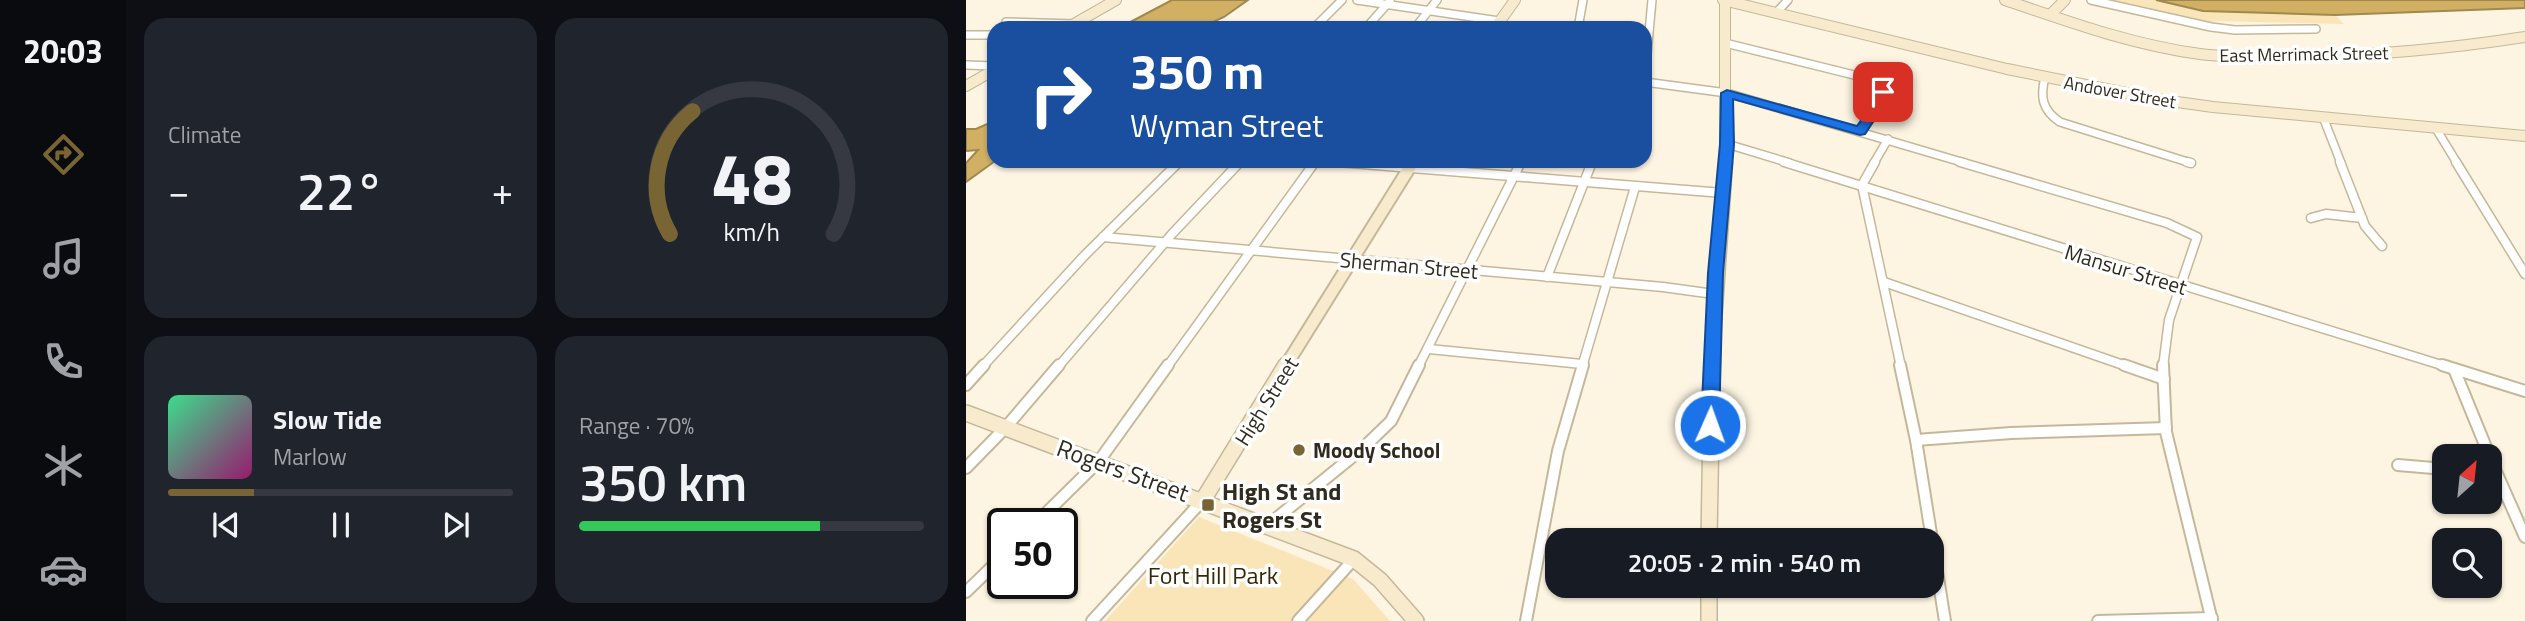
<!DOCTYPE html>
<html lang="en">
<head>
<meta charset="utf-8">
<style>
	:root { --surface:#171b24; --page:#20242c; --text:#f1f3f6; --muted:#9ea1a6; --line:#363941; --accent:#796434 }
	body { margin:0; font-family:"Titillium Web",sans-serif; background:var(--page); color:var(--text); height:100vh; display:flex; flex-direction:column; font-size:26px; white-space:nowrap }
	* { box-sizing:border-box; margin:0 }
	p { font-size:23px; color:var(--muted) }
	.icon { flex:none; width:38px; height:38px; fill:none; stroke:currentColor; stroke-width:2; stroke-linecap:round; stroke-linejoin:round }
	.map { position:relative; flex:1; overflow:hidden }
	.side { display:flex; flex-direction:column; gap:18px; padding:18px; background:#0d0f14; width:840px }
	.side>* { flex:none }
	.top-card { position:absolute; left:21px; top:21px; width:665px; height:147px; border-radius:21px; box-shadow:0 2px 5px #0004; background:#1a4fa0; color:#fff; overflow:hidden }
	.needle { width:46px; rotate:27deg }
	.controls { position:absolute; left:1466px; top:444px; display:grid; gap:14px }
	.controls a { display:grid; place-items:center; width:70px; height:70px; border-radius:14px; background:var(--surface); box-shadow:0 2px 5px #0004; font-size:35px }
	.speed { position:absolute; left:21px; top:508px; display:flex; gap:14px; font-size:35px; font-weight:700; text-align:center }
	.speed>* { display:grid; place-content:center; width:91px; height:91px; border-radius:50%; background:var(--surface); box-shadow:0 2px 5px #0004; line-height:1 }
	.speed .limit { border:4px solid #111; border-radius:10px; background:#fff; color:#111 }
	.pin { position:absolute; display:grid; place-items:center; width:60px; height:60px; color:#fff; margin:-30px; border-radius:14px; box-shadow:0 4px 10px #0006 }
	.me { position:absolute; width:77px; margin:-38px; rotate:2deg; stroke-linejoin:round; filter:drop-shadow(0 0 5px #0008) }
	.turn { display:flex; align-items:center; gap:24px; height:147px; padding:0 28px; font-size:32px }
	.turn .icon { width:91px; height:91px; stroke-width:2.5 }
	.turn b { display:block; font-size:49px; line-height:60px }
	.big { font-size:52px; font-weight:600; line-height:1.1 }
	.side .tile { flex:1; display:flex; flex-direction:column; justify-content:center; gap:10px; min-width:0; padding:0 24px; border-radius:21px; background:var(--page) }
	.side .dial { align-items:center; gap:0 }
	.dial svg { height:182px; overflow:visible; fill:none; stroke:var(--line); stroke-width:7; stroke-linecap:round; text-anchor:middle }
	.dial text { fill:var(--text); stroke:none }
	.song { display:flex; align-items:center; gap:21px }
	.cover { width:84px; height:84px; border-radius:10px; background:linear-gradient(135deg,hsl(150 70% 55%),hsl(320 70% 35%)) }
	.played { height:7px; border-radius:4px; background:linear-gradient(90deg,var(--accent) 25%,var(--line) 25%) }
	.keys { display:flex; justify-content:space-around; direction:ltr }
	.heat { display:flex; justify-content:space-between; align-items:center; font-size:38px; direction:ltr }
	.charge { height:10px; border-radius:5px; background:linear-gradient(90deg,#34c759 70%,var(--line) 0) }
	.side .tiles { flex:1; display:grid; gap:18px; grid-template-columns:repeat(2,1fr) }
	.trip { position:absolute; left:579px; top:528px; width:399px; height:70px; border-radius:21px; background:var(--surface); box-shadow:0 2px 5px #0004; font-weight:600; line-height:70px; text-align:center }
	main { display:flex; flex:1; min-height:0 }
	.menu { display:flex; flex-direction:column; width:126px; justify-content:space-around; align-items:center; background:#090b0e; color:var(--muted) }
	.menu .icon { width:49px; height:49px }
	.menu .on { color:var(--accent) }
	.menu b { font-size:32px; color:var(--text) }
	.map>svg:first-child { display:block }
	.green { fill:#f9e5b8 }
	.water { fill:#d2b063; stroke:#a1884f; stroke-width:2 }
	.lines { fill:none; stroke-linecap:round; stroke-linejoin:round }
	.street-far2-casing { stroke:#c5b89a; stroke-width:10 }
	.street-far1-casing { stroke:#c5b89a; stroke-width:11 }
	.street-casing { stroke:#c5b89a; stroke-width:14 }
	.secondary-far2-casing { stroke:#c5b89a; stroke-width:12 }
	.secondary-far1-casing { stroke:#c5b89a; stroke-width:15 }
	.secondary-casing { stroke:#c5b89a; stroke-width:18 }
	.street-far2 { stroke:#fff; stroke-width:7 }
	.street-far1 { stroke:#fff; stroke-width:8 }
	.street { stroke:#fff; stroke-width:10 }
	.secondary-far2 { stroke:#f7eacd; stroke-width:10 }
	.secondary-far1 { stroke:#f7eacd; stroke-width:11 }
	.secondary { stroke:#f7eacd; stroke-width:15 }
	.route { fill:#1a73e8; stroke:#114b97; stroke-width:2 }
	.poi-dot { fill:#796434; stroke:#fff; stroke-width:2.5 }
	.labels { text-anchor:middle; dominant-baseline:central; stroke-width:7; stroke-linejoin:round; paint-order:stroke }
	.far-street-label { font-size:18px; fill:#302b1f; stroke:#fff }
	.street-label { font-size:21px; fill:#302b1f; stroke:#fff }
	.poi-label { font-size:21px; font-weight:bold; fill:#302b1f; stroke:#fff; text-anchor:start }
	.near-street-label { font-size:24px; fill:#302b1f; stroke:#fff }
	.near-poi-label { font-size:24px; font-weight:bold; fill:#302b1f; stroke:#fff; text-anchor:start }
	.near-park-label { font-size:24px; fill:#362805; stroke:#fff }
</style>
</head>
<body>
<main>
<nav class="menu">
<b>20:03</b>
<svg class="icon on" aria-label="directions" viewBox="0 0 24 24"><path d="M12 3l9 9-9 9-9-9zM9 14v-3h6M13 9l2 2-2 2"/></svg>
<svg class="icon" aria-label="music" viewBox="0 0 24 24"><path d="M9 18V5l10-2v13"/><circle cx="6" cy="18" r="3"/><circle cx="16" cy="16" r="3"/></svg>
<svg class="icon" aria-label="phone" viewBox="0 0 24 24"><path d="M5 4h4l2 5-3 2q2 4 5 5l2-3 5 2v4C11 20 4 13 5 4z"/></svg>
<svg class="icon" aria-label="climate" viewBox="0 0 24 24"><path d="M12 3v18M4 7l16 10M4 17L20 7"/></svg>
<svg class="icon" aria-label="car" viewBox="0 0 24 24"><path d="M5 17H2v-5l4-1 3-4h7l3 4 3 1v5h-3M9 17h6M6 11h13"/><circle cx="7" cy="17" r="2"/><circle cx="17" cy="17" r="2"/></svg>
</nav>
<section class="side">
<div class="tiles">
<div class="tile"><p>Climate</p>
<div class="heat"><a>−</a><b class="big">22°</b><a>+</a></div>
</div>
<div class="tile dial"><svg viewBox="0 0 100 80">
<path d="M14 69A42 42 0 1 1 86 69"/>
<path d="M14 69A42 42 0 0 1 24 15" stroke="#796434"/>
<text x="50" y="56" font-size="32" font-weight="700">48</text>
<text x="50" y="72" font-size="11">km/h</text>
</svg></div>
<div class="tile">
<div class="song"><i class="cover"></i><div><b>Slow Tide</b><p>Marlow</p></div></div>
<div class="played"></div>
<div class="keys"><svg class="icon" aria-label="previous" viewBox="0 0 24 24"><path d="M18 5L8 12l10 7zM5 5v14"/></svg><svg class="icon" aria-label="pause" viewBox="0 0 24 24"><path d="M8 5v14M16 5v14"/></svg><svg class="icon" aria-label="next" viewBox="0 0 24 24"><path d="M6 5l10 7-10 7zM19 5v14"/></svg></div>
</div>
<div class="tile"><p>Range · 70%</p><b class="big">350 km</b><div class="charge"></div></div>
</div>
</section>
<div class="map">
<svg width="1559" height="621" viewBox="0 0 1559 621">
	<rect width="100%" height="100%" fill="#fdf4e2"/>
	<g class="green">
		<path d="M 1134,0 L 1189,0 L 1237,11 L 1369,15 L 1378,24 L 1247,21 L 1249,27 Z"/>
		<path d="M 233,517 L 387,579 L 424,621 L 139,621 Z"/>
	</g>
	<g class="water">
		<path d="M 206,0 L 282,0 L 258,17 L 234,28 L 153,28 Z"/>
		<path d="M 1190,0 L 1559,0 L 1559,8 L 1369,15 L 1237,11 Z"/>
		<path d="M 28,121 L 29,161 L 0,182 L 0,163 L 12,150 L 0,151 L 0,129 L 10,129 Z"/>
	</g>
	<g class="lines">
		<g class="street-far2-casing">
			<g id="street-far2">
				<path d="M 391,0 L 533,21"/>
				<path d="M 1125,0 L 1245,27 L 1269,30 L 1350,29"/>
				<path d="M 810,13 L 822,0"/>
				<path d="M 40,22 L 108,24"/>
				<path d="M 348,28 L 376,0"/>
				<path d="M 400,28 L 424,1"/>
				<path d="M 449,28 L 471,0"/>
				<path d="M 612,28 L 617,0"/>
				<path d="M 0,35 L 28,35"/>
				<path d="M 759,43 L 888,75 L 912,84 L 917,96 L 894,131"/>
				<path d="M 0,65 L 28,66"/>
				<path d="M 679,76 L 686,0"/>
				<path d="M 1079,77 C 1074,97 1076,110 1094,122 L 1225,163"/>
				<path d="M 679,82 L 761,93 L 999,163"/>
				<path d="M 1357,117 L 1375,163"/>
				<path d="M 1469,127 L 1491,163"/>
				<path d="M 761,144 L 824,163"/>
				<path d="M 363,161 L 393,163"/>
				<path d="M 212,163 L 214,161"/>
				<path d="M 273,163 L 275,161"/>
				<path d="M 348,163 L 350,161"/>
				<path d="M 554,163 L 555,161"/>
				<path d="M 625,163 L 626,161"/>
				<path d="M 908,163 L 922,139"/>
			</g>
		</g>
		<g class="street-far1-casing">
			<g id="street-far1">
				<path d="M 372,162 L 757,193"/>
				<path d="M 818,162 L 1482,367"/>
				<path d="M 909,162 L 896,185 L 935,367"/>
				<path d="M 994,162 L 1201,223 L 1231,237 L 1203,320 L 1197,367"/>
				<path d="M 1221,162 L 1225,163"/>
				<path d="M 1374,162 L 1399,226 L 1416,246"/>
				<path d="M 1490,162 L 1559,274"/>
				<path d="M 1345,218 L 1360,214 L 1396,218"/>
				<path d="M 137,237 L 697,287 L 748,294"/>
				<path d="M 581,277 L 626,162"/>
				<path d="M 918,282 L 1163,367"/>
				<path d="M 463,349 L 616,364"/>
				<path d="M 16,367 L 118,256 L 213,162"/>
				<path d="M 92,367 L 206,234 L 274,162"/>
				<path d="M 201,367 L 349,162"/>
				<path d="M 452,367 L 555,162"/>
				<path d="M 616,367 L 669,187"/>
			</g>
		</g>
		<g class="street-casing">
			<g id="street">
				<path d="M 934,365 L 950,440 L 979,621"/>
				<path d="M 1158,365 L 1198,379"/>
				<path d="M 1197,365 L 1200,432 L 1246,621"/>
				<path d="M 1476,365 L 1559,391"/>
				<path d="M 1488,369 L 1524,457"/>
				<path d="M 0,385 L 18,365"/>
				<path d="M 950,440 L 1045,433 L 1200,428"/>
				<path d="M 1524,458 L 1559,537"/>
				<path d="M 1432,465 L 1479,469"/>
				<path d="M 0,468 L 40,427 L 93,365"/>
				<path d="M 70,523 L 133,461 L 202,365"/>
				<path d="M 302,525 L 396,449 L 425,421 L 453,365"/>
				<path d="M 0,592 L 37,556"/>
				<path d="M 126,621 L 236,501"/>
				<path d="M 332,621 L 388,559"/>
				<path d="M 560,621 L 592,451 L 617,365"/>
				<path d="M 1132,621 L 1246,618"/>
			</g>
		</g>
		<g class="secondary-far2-casing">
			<g id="secondary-far2">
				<path d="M 757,0 L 1041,69 L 1190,99 L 1247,107 L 1559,136"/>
				<path d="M 759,0 L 759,163"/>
				<path d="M 1039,0 C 1103,22 1167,45 1234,54 C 1264,58 1295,57 1325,57 C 1403,56 1482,49 1559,37"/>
				<path d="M 1084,15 L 1099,0"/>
				<path d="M 101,28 L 150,0"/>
				<path d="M 529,28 L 549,0"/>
				<path d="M 0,86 L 28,70"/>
				<path d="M 445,163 L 447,161"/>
			</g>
		</g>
		<g class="secondary-far1-casing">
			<g id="secondary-far1">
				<path d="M 319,367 L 447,162"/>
				<path d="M 746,367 L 760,162"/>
			</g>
		</g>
		<g class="secondary-casing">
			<g id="secondary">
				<path d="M 0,413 L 388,559 L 414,580 L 450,621"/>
				<path d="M 237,500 L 320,365"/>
				<path d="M 743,541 L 746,365"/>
				<path d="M 743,586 L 743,621"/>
			</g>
		</g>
		<use href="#street-far2" class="street-far2"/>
		<use href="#street-far1" class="street-far1"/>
		<use href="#street" class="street"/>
		<use href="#secondary-far2" class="secondary-far2"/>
		<use href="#secondary-far1" class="secondary-far1"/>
		<use href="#secondary" class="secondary"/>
	</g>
	<path class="route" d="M 917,88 L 923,92 L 920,102 L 899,134 L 894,135 L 767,99 L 768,144 L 757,273 L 753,425 L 750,430 L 744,432 L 738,430 L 735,425 L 742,273 L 754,144 L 755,93 L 761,90 L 891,126 L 908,102 L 911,92 Z"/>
	<g class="poi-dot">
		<circle cx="333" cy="450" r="7"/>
		<rect x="235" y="498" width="14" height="14" rx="3.5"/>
	</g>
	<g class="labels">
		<g class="far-street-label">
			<text transform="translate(1338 54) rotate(-1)">East Merrimack Street</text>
			<text transform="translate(1154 92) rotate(10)">Andover Street</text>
		</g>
		<g class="street-label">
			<text transform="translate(443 265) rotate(5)">Sherman Street</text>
			<text transform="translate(1160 269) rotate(17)">Mansur Street</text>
			<text transform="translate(300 401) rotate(-58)">High Street</text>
		</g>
		<g class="poi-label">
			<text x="347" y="450">Moody School</text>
		</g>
		<g class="near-street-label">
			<text transform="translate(157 470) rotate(20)">Rogers Street</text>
		</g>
		<g class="near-poi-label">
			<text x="256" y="491">High St and<tspan x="256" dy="28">Rogers St</tspan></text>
		</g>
		<g class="near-park-label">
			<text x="247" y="575">Fort Hill Park</text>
		</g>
	</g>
</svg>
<div class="controls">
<a><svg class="needle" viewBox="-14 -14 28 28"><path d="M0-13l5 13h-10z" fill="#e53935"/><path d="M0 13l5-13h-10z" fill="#9ea1a6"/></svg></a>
<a><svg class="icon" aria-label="search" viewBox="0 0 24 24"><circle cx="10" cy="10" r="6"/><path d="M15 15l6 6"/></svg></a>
</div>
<div class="speed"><div class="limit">50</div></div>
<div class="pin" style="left:917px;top:92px;background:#d93025"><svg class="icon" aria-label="arrive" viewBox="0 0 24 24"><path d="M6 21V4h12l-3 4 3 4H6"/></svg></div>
<svg class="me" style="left:744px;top:425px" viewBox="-20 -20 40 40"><circle r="17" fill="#1a73e8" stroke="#fff" stroke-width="3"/><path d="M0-11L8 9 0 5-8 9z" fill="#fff"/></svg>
<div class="trip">20:05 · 2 min · 540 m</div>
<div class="top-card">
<div class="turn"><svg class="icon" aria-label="right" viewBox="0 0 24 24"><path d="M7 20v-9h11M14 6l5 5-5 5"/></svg><div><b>350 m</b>Wyman Street</div></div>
</div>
</div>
</main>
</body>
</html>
